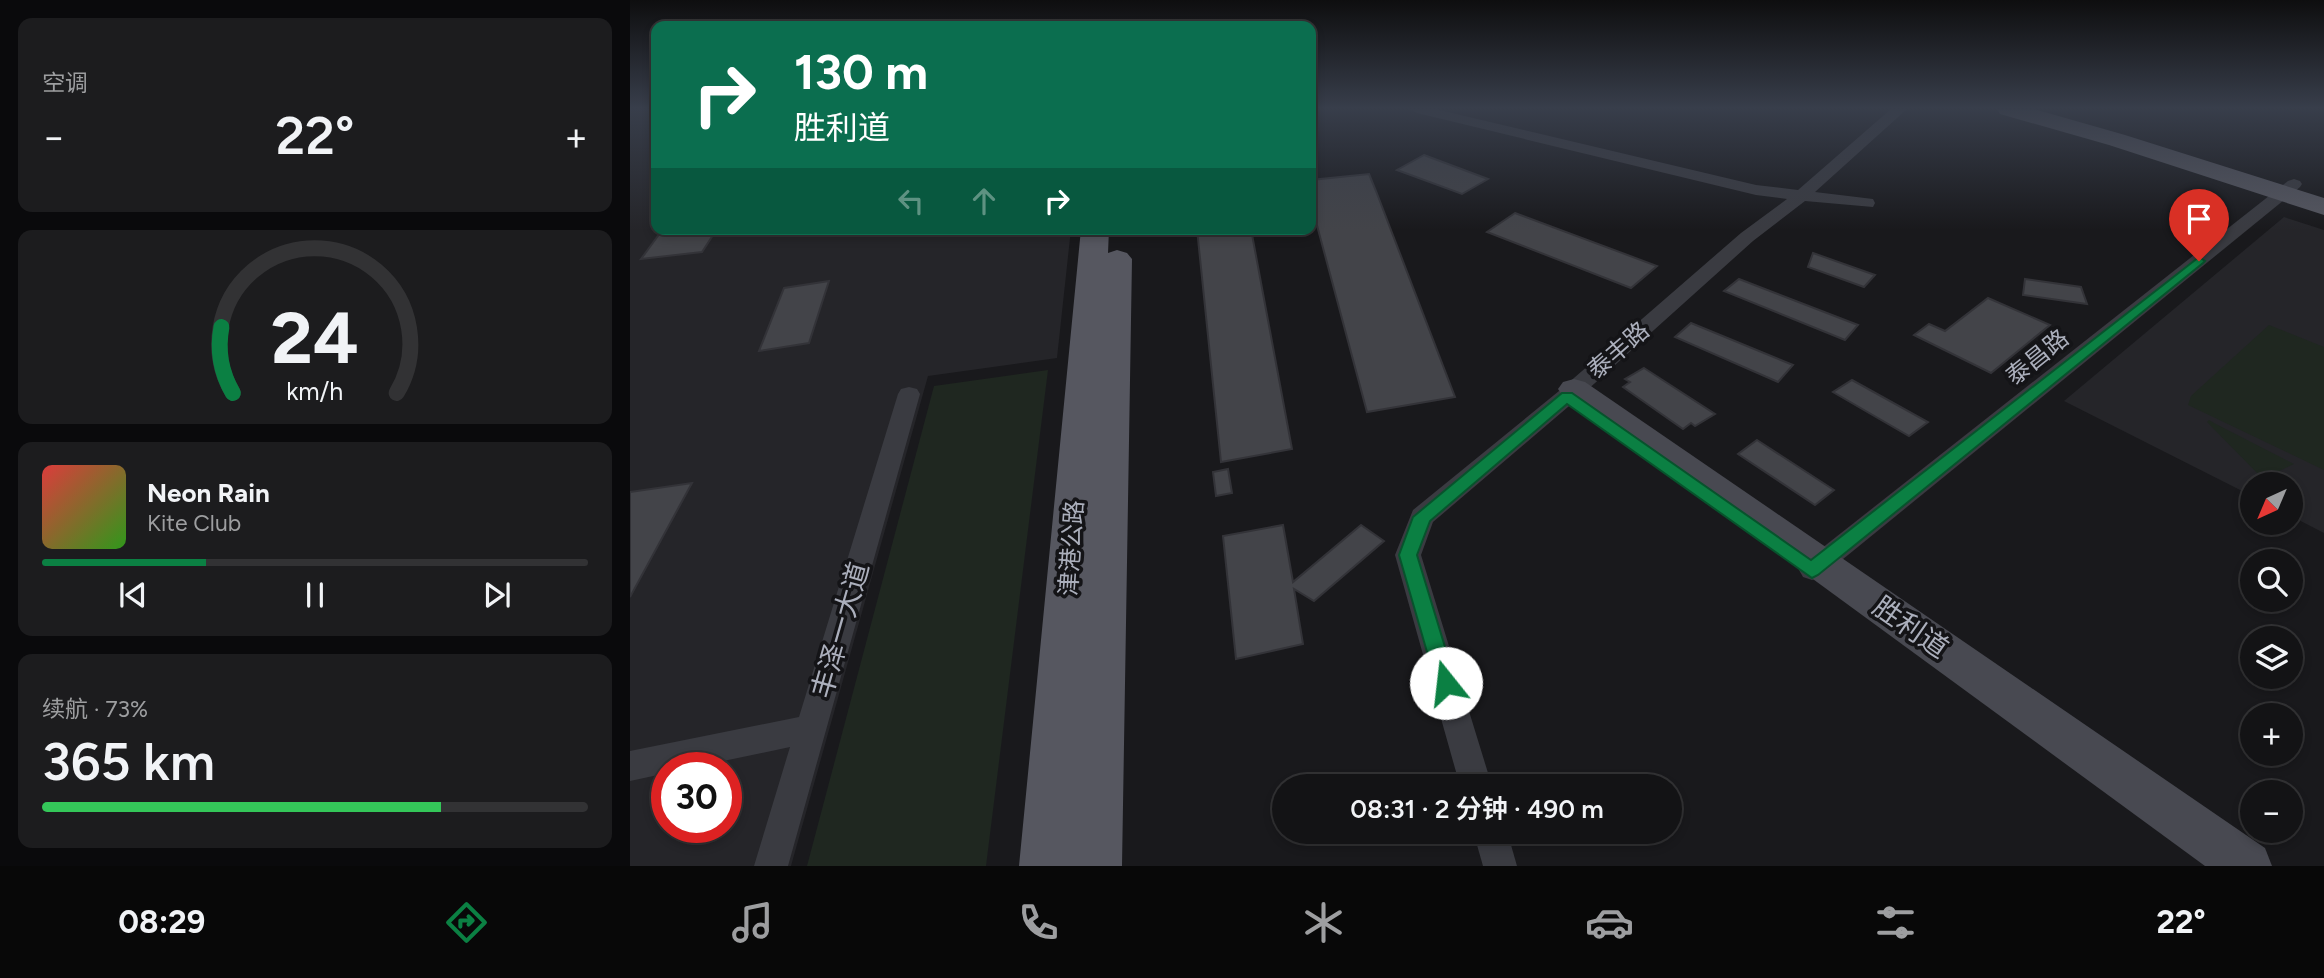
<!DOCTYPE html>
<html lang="zh">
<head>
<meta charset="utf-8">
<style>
	:root { --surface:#131315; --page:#1c1c1e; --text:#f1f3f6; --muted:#9d9ea0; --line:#323234; --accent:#0b8043 }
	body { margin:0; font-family:Figtree,"Noto Sans SC",sans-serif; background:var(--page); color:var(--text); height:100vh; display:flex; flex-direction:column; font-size:26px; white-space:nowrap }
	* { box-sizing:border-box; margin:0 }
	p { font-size:23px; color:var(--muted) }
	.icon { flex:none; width:38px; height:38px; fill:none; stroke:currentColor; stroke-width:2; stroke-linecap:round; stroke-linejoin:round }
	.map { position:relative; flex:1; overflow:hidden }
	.side { display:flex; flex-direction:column; gap:18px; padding:18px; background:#0a0a0c; width:630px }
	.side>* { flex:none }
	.top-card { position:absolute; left:21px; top:21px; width:665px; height:214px; border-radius:14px; box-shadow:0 4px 10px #0003,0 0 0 2px var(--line); background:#0b6e4f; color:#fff; overflow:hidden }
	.needle { width:46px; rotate:224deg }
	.fabs { position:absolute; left:1610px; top:472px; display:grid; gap:14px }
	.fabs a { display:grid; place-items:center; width:63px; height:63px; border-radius:50%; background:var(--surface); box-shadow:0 4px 10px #0003,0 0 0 2px var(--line); font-size:35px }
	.speed { position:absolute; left:21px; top:752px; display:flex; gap:14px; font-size:35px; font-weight:700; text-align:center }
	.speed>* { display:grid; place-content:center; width:91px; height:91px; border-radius:50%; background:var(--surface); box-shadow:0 4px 10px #0003,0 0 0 2px var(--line); line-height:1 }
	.speed .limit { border:10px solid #d22; background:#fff; color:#111 }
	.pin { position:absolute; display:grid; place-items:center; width:60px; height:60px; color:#fff; margin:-72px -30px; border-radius:50% 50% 50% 0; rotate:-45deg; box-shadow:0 0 7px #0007 }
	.pin .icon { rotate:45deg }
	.me { position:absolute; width:77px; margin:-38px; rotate:344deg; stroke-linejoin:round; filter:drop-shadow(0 0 5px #0008) }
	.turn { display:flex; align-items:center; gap:24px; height:147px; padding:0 28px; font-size:32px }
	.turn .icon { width:91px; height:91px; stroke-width:2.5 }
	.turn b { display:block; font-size:49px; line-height:60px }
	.lanes { display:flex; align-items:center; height:66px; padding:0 28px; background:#0003; justify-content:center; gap:35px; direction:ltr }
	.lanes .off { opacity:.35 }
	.big { font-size:52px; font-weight:600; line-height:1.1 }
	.side .tile { flex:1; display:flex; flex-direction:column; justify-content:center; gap:10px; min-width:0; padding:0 24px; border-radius:14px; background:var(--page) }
	.side .dial { align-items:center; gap:0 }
	.dial svg { height:182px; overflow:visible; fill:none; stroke:var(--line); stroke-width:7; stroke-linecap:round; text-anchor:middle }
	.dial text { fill:var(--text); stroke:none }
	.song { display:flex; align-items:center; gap:21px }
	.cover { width:84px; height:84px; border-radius:10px; background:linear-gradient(135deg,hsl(0 70% 55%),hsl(110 70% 35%)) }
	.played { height:7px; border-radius:4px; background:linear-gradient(90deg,var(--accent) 30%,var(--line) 30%) }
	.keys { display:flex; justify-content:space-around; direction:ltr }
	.heat { display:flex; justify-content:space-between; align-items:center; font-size:38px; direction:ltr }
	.charge { height:10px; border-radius:5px; background:linear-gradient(90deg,#34c759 73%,var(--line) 0) }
	.trip { position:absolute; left:642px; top:774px; width:410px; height:70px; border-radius:35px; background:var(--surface); box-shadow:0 4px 10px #0003,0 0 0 2px var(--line); font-weight:600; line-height:70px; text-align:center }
	.dock { display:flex; height:112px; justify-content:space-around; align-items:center; background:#080808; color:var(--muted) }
	.dock .icon { width:49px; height:49px }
	.dock .active { color:var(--accent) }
	.dock b { font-size:32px; color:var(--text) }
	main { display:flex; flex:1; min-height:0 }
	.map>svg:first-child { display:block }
	.built { fill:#252529; fill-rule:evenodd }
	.green { fill:#1f2720 }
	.building { fill:#434449; stroke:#333338; stroke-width:2 }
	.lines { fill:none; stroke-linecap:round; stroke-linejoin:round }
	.street { fill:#3a3b41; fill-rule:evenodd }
	.secondary { fill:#484951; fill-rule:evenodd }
	.primary { fill:#565760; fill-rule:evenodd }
	.route { fill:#0b8043; stroke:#07532c; stroke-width:2 }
	.labels { text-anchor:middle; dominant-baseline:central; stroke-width:7; stroke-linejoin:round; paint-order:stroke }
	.street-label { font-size:24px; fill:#abafbc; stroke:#141417 }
	.near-street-label { font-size:28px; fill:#abafbc; stroke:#141417 }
</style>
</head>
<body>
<main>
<section class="side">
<div class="tile"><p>空调</p>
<div class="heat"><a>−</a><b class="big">22°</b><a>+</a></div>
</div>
<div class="tile dial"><svg viewBox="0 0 100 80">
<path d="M14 69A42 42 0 1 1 86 69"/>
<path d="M14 69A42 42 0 0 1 9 40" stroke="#0b8043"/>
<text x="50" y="56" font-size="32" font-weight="700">24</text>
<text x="50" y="72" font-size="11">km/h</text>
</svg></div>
<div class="tile">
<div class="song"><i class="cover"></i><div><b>Neon Rain</b><p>Kite Club</p></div></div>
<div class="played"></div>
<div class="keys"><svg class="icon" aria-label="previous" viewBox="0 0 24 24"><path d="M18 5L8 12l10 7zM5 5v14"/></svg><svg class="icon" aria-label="pause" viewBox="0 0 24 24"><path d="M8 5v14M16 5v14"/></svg><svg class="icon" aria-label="next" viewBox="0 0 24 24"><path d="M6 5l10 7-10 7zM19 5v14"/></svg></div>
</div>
<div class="tile"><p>续航 · 73%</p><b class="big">365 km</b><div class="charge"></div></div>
</section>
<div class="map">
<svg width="1694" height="866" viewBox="0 0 1694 866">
	<rect width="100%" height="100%" fill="#19191c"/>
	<g class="built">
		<path d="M 0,109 L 26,109 L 26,229 L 441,229 L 427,358 L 298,376 L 161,866 L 0,866 ZM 37,768 L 96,768 L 96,828 L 37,828 Z"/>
		<path d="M 1654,217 L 1694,230 L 1694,533 L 1661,516 L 1661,485 L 1622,485 L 1622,496 L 1434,401 Z"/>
	</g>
	<g class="green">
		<path d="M 1639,325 L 1694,347 L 1694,470 L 1558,405 L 1561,396 Z"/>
		<path d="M 418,370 L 356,866 L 177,866 L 304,386 Z"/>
		<path d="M 1579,420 L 1584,423 L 1664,464 L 1643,474 L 1629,475 L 1577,422 Z"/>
	</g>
	<g class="building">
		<path d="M 794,155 L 858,179 L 832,194 L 767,170 Z"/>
		<path d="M 739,174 L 746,191 L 825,397 L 737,412 L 681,203 L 681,180 Z"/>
		<path d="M 885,213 L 1027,266 L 1001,288 L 857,232 Z"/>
		<path d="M 33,229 L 87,229 L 72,252 L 11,259 Z"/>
		<path d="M 567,229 L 621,229 L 662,449 L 591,462 Z"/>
		<path d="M 1183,253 L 1245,275 L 1234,287 L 1178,267 Z"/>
		<path d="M 1109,279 L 1228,325 L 1215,340 L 1094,291 Z"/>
		<path d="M 1395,279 L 1451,287 L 1457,304 L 1393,295 Z"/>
		<path d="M 199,281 L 179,343 L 129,351 L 154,288 Z"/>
		<path d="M 1358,298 L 1420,325 L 1361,373 L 1284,335 L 1299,324 L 1315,331 Z"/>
		<path d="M 1061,323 L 1163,365 L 1148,382 L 1045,337 Z"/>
		<path d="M 1014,368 L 1085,414 L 1065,426 L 1061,423 L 1053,429 L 993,387 L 1000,382 L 995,379 Z"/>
		<path d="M 1222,380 L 1298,422 L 1279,436 L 1203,392 Z"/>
		<path d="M 1127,440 L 1204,490 L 1185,505 L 1108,454 Z"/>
		<path d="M 598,469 L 602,493 L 586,496 L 583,472 Z"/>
		<path d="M 62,483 L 0,597 L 0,492 Z"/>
		<path d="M 653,525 L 663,582 L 731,525 L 754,541 L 684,601 L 664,589 L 673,644 L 606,659 L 593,536 Z"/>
	</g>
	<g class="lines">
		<g class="street">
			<path d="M 780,109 L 805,109 L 1126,185 L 1168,190 L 1261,109 L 1277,109 L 1185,192 L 1243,199 L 1245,203 L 1243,207 L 1175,201 L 1123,241 L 945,401 L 803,522 L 791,555 L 862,786 L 830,786 L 765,555 L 783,510 L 929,391 L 1111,233 L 1157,199 L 1126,195 L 787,113 Z"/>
			<path d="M 1664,179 L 1670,181 L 1672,184 L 1670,187 L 1191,577 L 1182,580 L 1173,577 L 1169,570 L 1173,563 L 1658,181 Z"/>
			<path d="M 279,387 L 287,389 L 290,394 L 158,866 L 124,866 L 160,747 L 60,768 L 37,768 L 37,773 L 0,781 L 0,751 L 169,717 L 268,394 L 271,389 Z"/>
			<path d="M 843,831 L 877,831 L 887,866 L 853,866 Z"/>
		</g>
		<path class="secondary" d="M 944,379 L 955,382 L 1635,848 L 1642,866 L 1575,866 L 933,396 L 928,389 L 933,382 Z"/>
		<g class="primary">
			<path d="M 1367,109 L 1404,109 L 1495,135 L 1694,198 L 1694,215 L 1479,145 L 1370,114 Z"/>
			<path d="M 451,229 L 479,229 L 478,253 L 487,250 L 497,253 L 502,259 L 492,866 L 389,866 Z"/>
		</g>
	</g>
	<linearGradient id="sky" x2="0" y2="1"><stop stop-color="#0e0e0f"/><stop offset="0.47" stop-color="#383e4b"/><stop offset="1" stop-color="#383e4b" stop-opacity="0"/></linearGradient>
	<rect width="1694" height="230" fill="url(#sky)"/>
	<path class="route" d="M 1569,257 L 1575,261 L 1573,263 L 1188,575 L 1182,578 L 937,404 L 800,521 L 787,555 L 826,683 L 823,690 L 816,692 L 808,690 L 769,555 L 783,517 L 932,393 L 942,393 L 1181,560 Z"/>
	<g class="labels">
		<g class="street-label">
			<text transform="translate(988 350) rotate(-41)">泰丰路</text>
			<text transform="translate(1407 357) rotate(-39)">泰昌路</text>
			<text transform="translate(441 548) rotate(-86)">津港公路</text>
		</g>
		<g class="near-street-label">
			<text transform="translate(1281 627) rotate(35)">胜利道</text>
			<text transform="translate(210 630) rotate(-74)">丰泽一大道</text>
		</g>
	</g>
</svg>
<div class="fabs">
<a><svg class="needle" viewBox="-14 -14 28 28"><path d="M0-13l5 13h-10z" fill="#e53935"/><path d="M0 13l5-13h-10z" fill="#9d9ea0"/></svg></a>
<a><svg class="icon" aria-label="search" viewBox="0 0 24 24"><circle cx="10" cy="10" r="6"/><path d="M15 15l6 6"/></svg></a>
<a><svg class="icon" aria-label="layers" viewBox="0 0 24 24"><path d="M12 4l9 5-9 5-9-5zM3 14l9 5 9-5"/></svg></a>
<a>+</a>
<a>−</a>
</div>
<div class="speed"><div class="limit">30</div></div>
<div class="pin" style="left:1569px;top:261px;background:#d93025"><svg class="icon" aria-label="arrive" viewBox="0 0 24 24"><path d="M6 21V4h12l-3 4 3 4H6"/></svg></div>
<svg class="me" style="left:816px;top:683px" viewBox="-20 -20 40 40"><circle r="19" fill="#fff"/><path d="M0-13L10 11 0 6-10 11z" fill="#0b8043"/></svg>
<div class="trip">08:31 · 2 分钟 · 490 m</div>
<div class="top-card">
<div class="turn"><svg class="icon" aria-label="right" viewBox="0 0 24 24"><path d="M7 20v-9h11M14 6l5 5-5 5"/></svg><div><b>130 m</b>胜利道</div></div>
<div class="lanes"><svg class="icon off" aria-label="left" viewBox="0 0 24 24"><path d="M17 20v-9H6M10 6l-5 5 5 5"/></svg><svg class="icon off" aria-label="ahead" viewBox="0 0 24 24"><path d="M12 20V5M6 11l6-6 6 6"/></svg><svg class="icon" aria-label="right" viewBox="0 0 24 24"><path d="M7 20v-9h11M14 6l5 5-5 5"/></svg></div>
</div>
</div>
</main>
<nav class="dock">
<b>08:29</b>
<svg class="icon active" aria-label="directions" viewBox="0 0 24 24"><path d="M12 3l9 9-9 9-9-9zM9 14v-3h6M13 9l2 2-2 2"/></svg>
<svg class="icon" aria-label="music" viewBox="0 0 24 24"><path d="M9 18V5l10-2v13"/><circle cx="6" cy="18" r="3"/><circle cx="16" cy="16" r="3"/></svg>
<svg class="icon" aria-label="phone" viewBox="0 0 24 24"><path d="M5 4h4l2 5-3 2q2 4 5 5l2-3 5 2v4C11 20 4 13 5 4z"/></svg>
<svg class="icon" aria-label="climate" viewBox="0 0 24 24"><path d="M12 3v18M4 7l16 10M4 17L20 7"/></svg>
<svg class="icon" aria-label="car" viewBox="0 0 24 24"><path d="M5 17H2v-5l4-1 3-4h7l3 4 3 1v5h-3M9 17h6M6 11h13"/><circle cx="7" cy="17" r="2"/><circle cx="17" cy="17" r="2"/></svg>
<svg class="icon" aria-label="filters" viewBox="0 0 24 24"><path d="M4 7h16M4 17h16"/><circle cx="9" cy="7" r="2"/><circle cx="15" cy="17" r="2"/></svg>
<b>22°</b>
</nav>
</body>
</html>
